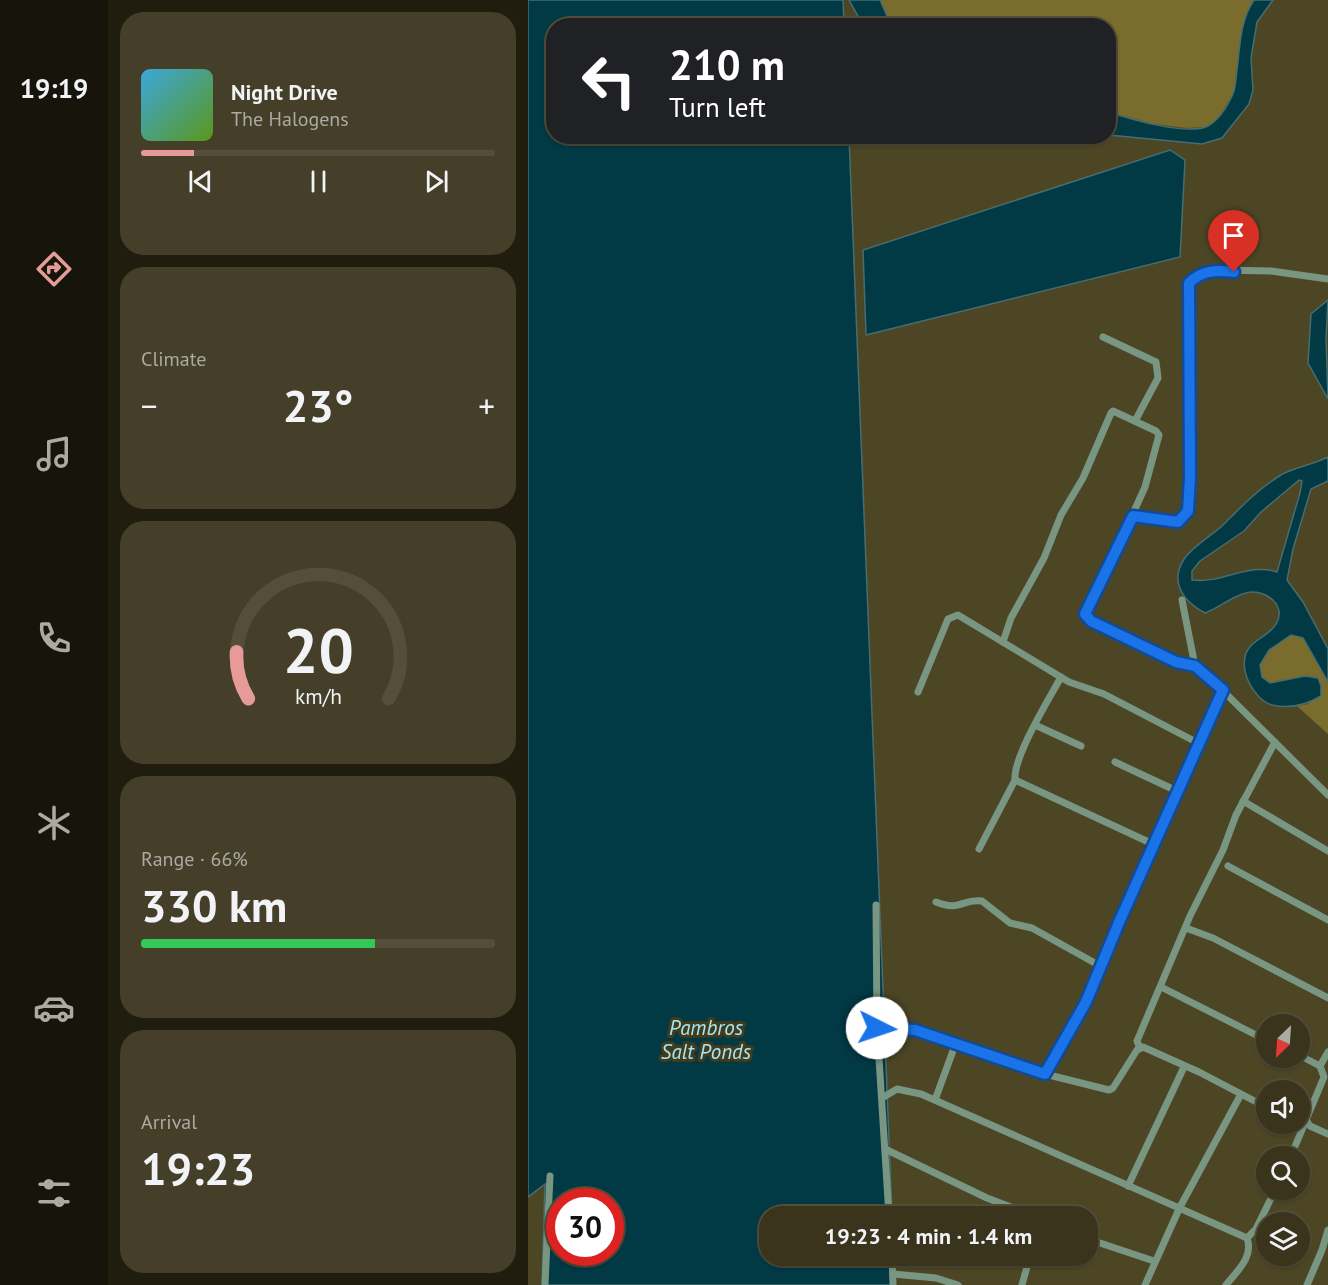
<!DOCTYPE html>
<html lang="en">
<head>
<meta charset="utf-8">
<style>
	:root { --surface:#3a341c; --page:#453f29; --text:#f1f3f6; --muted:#abaaa3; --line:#544f3b; --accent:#e69b98 }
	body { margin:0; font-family:"PT Sans",sans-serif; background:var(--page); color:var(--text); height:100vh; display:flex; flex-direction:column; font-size:22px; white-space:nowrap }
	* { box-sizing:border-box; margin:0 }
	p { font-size:20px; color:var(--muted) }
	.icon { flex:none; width:33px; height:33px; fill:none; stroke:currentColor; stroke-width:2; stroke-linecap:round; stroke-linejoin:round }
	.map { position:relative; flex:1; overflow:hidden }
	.side { display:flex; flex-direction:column; gap:12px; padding:12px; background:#201d0f; width:420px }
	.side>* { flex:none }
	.banner { position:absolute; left:18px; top:18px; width:570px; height:126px; border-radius:24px; box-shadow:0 2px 4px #0004,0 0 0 2px var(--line); background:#202124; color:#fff; overflow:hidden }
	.needle { width:39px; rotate:205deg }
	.buttons { position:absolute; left:728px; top:1014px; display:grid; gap:12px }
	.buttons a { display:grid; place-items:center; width:54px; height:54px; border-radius:50%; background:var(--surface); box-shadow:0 2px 4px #0004,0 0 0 2px var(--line); font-size:30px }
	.speed { position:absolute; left:18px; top:1188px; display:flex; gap:12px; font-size:30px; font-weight:700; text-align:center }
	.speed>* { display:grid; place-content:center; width:78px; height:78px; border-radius:50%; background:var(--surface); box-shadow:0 2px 4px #0004,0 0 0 2px var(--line); line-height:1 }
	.speed .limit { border:9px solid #d22; background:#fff; color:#111 }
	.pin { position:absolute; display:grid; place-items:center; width:51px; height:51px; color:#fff; margin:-62px -26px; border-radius:50% 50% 50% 0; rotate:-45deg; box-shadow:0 0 6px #0007 }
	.pin .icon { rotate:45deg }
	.me { position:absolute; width:66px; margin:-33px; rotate:94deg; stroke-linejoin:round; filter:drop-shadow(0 0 4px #0008) }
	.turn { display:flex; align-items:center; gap:21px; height:126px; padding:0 24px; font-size:27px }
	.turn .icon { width:78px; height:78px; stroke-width:2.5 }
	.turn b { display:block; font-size:42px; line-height:51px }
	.big { font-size:45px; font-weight:700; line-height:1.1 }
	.side .widget { flex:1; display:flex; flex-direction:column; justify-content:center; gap:9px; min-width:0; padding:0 21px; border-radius:24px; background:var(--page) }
	.side .dial { align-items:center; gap:0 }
	.dial svg { height:156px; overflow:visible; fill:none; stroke:var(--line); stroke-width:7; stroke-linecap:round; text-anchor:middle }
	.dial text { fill:var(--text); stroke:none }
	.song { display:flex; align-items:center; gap:18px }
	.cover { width:72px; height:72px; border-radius:9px; background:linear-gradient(135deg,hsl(200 70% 55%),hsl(90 70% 35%)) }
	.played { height:6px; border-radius:3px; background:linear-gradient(90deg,var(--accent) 15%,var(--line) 15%) }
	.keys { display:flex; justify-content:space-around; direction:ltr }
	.heat { display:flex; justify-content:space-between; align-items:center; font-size:33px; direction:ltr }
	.charge { height:9px; border-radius:4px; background:linear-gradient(90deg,#34c759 66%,var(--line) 0) }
	.trip { position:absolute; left:231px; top:1206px; width:339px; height:60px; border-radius:24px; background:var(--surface); box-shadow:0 2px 4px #0004,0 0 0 2px var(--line); font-weight:700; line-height:60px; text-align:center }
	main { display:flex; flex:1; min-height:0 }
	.menu { display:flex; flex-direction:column; width:108px; justify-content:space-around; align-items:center; background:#17150b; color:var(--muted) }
	.menu .icon { width:42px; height:42px }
	.menu .on { color:var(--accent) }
	.menu b { font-size:27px; color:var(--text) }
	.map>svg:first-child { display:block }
	.green { fill:#7a6c2c }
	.water { fill:#013945; stroke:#476d6f; stroke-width:1.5; fill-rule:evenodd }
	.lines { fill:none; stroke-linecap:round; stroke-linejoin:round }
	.minor { stroke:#799683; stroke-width:7 }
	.route-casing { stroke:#114b97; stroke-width:15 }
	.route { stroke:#1a73e8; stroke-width:10 }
	.labels { text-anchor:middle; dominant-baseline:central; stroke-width:6; stroke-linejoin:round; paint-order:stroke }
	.water-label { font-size:21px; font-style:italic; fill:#a2e8fb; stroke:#433b1a }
</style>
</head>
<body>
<main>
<nav class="menu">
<b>19:19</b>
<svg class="icon on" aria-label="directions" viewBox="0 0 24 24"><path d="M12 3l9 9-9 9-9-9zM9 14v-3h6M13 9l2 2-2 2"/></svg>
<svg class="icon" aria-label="music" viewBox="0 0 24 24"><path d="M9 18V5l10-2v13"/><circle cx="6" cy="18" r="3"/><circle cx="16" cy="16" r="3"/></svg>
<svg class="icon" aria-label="phone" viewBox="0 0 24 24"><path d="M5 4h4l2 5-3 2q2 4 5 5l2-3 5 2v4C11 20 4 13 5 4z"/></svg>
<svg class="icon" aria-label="climate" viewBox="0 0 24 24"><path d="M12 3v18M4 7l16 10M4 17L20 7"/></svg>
<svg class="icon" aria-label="car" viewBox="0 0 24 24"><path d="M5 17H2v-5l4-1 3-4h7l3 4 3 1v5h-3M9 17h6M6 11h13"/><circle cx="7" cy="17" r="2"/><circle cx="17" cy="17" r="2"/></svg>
<svg class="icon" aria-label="filters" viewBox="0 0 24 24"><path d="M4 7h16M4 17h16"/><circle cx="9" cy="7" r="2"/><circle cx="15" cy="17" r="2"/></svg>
</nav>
<section class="side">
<div class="widget">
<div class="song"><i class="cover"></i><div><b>Night Drive</b><p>The Halogens</p></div></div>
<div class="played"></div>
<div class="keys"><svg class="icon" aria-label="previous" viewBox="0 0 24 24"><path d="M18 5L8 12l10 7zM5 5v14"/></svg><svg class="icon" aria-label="pause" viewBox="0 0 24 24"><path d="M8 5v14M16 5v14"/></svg><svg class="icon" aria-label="next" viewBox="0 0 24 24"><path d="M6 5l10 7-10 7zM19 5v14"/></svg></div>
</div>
<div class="widget"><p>Climate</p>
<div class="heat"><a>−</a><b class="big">23°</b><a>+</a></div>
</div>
<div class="widget dial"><svg viewBox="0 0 100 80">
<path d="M14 69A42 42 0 1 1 86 69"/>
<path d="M14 69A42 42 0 0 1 8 45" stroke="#e69b98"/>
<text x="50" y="56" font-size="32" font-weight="700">20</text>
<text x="50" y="72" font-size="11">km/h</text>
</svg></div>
<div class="widget"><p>Range · 66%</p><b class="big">330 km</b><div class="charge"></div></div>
<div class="widget"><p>Arrival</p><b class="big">19:23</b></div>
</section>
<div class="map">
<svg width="800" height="1285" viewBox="0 0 800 1285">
	<rect width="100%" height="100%" fill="#4d4625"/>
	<g class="green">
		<path d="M 352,0 L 726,0 L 712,42 L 706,92 L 691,117 L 679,127 L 658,128 L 626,124 L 581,112 L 580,26 L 363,25 Z"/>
		<path d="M 763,635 L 775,638 L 800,682 L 800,734 L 769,706 L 781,704 L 758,681 L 742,683 L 734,677 L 732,665 L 740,650 Z"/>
	</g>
	<g class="water">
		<path d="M 0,0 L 315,0 L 316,25 L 26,26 L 26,136 L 321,137 L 364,1216 L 242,1216 L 242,1256 L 365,1256 L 366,1285 L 14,1285 L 17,1184 L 0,1197 ZM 32,1202 L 82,1202 L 82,1252 L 32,1252 Z"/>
		<path d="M 321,0 L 352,0 L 363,25 L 335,25 Z"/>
		<path d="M 726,0 L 745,0 L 729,22 L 723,58 L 725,90 L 721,104 L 694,138 L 674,144 L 581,135 L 581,112 C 602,119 659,136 680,126 C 691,120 700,105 705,94 C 709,84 708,72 710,62 C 712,41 714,17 726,0 Z"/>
		<path d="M 642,150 L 657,160 L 652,257 L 338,335 L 335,250 Z"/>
		<path d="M 800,300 L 798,339 L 800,399 L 780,363 L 783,314 Z"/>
		<path d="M 800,457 L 800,481 L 783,489 L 765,549 L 759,580 L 775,602 L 800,649 L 800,682 L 775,638 L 763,635 L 741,650 L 732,665 L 734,677 L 742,683 L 777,676 L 790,678 L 793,686 L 793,696 C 778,705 761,709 744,705 C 724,699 708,665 721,648 C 728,638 742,635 748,624 C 760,605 736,588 718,593 C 704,596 691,608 677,613 C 656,602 641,583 656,559 C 665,546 683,536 694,526 C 713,507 730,489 753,475 C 767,467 785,465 800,457 ZM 771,480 L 774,481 L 772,493 L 749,572 C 720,562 695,584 664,580 L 664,571 L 672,561 L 716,531 L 733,512 Z"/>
	</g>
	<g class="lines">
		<g class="minor">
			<path d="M 575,337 L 628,362 L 630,378 L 607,421"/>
			<path d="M 605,515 L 650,522 L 660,511 L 662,477 L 661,283 L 667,277 L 682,271 L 692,270 L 743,271 L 800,279"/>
			<path d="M 654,600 L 667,666"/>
			<path d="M 475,642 L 483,618 L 516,558 L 533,515 L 555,478 L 583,413 L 585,411 L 628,431 L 631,435 L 617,487 L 558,617 L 636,656 L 673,669 L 800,795"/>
			<path d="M 390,692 L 420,619 L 430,615 L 541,682 L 576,694 L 672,744"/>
			<path d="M 507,725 L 553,746"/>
			<path d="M 587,762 L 651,792"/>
			<path d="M 487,780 L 627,845"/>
			<path d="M 715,801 L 800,851"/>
			<path d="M 451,849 L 487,780 C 485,757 521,699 533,677"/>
			<path d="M 700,866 L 800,920"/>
			<path d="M 408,902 C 433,912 435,898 454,901 L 482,923 L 504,928 L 574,967"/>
			<path d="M 348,905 L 349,1027 L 361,1216"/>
			<path d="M 658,928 L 685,938 L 800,998"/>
			<path d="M 633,987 L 738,1040"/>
			<path d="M 349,1027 L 387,1030 L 429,1045"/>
			<path d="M 612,1048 L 609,1041 L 662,916 L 695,850 L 708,815 L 747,742"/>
			<path d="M 792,1066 L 800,1052"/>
			<path d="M 517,1074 L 558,1003 L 695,690"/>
			<path d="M 354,1098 L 369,1089 L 393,1094 L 719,1238 C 726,1257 709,1271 698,1285"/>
			<path d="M 407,1100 L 426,1048 L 431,1045 L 517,1074 L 581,1090 L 585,1088 L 609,1050 L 615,1047 L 671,1072 L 738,1107"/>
			<path d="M 771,1118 L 778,1120 L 782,1126 L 800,1134"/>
			<path d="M 357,1149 L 459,1198 L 506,1216"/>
			<path d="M 763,1156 L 796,1077 L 792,1066 L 771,1055"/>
			<path d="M 600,1186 L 656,1067"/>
			<path d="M 719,1238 L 728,1229 L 747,1190"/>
			<path d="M 560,1239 L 626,1261"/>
			<path d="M 364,1256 L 365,1285"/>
			<path d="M 365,1274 L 408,1278 L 430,1285"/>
			<path d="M 17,1285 L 22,1176"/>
			<path d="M 494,1285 L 502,1256"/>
			<path d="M 617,1285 L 652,1207 L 712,1096"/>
			<path d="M 779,1285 L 794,1250 L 800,1230"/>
		</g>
	</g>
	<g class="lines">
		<g class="route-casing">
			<path id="route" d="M 349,1028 L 387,1030 L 517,1074 L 558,1002 L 592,920 L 695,690 L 667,666 L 648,662 L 563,621 L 557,614 L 605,516 L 650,522 L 660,511 L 662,477 L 661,283 C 674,270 688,270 706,272"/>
		</g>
		<use href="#route" class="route"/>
	</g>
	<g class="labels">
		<g class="water-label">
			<text x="178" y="1027">Pambros<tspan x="178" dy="24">Salt Ponds</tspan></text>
		</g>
	</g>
</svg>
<div class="buttons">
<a><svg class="needle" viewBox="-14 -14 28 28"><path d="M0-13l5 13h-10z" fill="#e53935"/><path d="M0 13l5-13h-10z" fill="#abaaa3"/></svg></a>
<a><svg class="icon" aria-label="sound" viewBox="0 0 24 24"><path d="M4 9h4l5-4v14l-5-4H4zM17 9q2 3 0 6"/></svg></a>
<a><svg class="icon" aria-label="search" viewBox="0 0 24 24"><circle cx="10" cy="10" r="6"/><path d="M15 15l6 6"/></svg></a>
<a><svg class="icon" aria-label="layers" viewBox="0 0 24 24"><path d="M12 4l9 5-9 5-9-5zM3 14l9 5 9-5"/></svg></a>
</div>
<div class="speed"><div class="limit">30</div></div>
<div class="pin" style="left:706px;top:272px;background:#d93025"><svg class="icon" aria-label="arrive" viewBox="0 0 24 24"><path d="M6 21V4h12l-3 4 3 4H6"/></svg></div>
<svg class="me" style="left:349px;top:1028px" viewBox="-20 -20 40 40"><circle r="19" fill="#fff"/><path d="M0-13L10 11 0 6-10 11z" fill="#1a73e8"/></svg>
<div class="trip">19:23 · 4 min · 1.4 km</div>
<div class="banner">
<div class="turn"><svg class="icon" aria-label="left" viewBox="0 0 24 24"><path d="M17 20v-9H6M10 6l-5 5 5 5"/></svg><div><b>210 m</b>Turn left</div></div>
</div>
</div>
</main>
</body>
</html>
